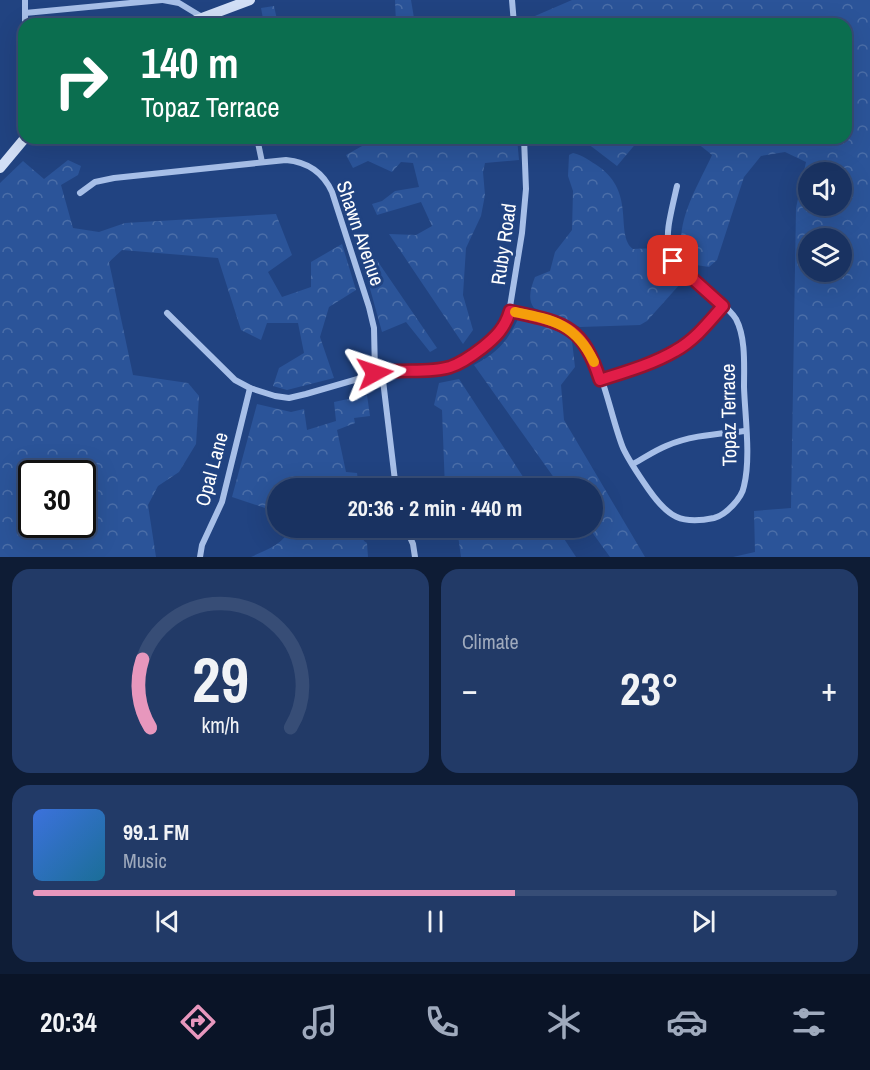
<!DOCTYPE html>
<html lang="en">
<head>
<meta charset="utf-8">
<style>
	:root { --surface:#193261; --page:#223a67; --text:#f1f3f6; --muted:#9faabd; --line:#374d76; --accent:#e797bd }
	body { margin:0; font-family:"Archivo Narrow",sans-serif; background:var(--page); color:var(--text); height:100vh; display:flex; flex-direction:column; font-size:22px; white-space:nowrap }
	* { box-sizing:border-box; margin:0 }
	p { font-size:20px; color:var(--muted) }
	.icon { flex:none; width:33px; height:33px; fill:none; stroke:currentColor; stroke-width:2; stroke-linecap:round; stroke-linejoin:round }
	.map { position:relative; height:557px; overflow:hidden }
	.drawer { display:flex; flex-direction:column; gap:12px; padding:12px; background:#0e1c35; flex:1 }
	.drawer>* { flex:none }
	.banner { position:absolute; left:18px; top:18px; width:834px; height:126px; border-radius:18px; box-shadow:0 6px 24px #0002,0 0 0 2px var(--line); background:#0b6e4f; color:#fff; overflow:hidden }
	.fabs { position:absolute; left:798px; top:162px; display:grid; gap:12px }
	.fabs a { display:grid; place-items:center; width:54px; height:54px; border-radius:50%; background:var(--surface); box-shadow:0 6px 24px #0002,0 0 0 2px var(--line); font-size:30px }
	.speed { position:absolute; left:18px; top:460px; display:flex; gap:12px; font-size:30px; font-weight:700; text-align:center }
	.speed>* { display:grid; place-content:center; width:78px; height:78px; border-radius:50%; background:var(--surface); box-shadow:0 6px 24px #0002,0 0 0 2px var(--line); line-height:1 }
	.speed .limit { border:3px solid #111; border-radius:9px; background:#fff; color:#111 }
	.pin { position:absolute; display:grid; place-items:center; width:51px; height:51px; color:#fff; margin:-26px; border-radius:12px; box-shadow:0 3px 9px #0006 }
	.me { position:absolute; width:66px; margin:-33px; rotate:85deg; stroke-linejoin:round; filter:drop-shadow(0 0 4px #0008) }
	.turn { display:flex; align-items:center; gap:21px; height:126px; padding:0 24px; font-size:27px }
	.turn .icon { width:78px; height:78px; stroke-width:2.5 }
	.turn b { display:block; font-size:42px; line-height:51px }
	.big { font-size:45px; font-weight:700; line-height:1.1 }
	.drawer .card { flex:1; display:flex; flex-direction:column; justify-content:center; gap:9px; min-width:0; padding:0 21px; border-radius:18px; background:var(--page) }
	.drawer .dial { align-items:center; gap:0 }
	.dial svg { height:156px; overflow:visible; fill:none; stroke:var(--line); stroke-width:7; stroke-linecap:round; text-anchor:middle }
	.dial text { fill:var(--text); stroke:none }
	.song { display:flex; align-items:center; gap:18px }
	.cover { width:72px; height:72px; border-radius:9px; background:linear-gradient(135deg,hsl(220 70% 55%),hsl(200 70% 35%)) }
	.played { height:6px; border-radius:3px; background:linear-gradient(90deg,var(--accent) 60%,var(--line) 60%) }
	.keys { display:flex; justify-content:space-around; direction:ltr }
	.heat { display:flex; justify-content:space-between; align-items:center; font-size:33px; direction:ltr }
	.drawer .tiles { flex:1; display:grid; gap:12px; grid-template-columns:1fr 1fr }
	.card:last-child { grid-column:span 2 }
	.trip { position:absolute; left:267px; top:478px; width:336px; height:60px; border-radius:30px; background:var(--surface); box-shadow:0 6px 24px #0002,0 0 0 2px var(--line); font-weight:700; line-height:60px; text-align:center }
	.tabs { display:flex; height:96px; justify-content:space-around; align-items:center; background:#0a1427; color:var(--muted) }
	.tabs .icon { width:42px; height:42px }
	.tabs .selected { color:var(--accent) }
	.tabs b { font-size:27px; color:var(--text) }
	.map>svg:first-child { display:block }
	.forest { fill:url(#forest-crowns); fill-rule:evenodd }
	.lines { fill:none; stroke-linecap:round; stroke-linejoin:round }
	.minor { stroke:#a7bfe8; stroke-width:6 }
	.secondary { stroke:#d2dff6; stroke-width:10 }
	.route-casing { stroke:#92132f; stroke-width:15 }
	.route { stroke:#e11d48; stroke-width:10 }
	.slow { stroke:#f59e0b; stroke-width:10 }
	.labels { text-anchor:middle; dominant-baseline:central; stroke-width:6; stroke-linejoin:round; paint-order:stroke }
	.street-label { font-size:20px; fill:#fff; stroke:#214381 }
</style>
</head>
<body>
<div class="map">
<svg width="870" height="557" viewBox="0 0 870 557">
	<defs>
		<pattern id="forest-crowns" width="20" height="18" patternUnits="userSpaceOnUse" patternTransform="scale(1.5)"><rect width="20" height="18" fill="#2b5499"/><path d="M2 6a3 3 0 1 1 6 0M12 15a3 3 0 1 1 6 0" fill="none" stroke="#4b6ea8"/></pattern>
	</defs>
	<rect width="100%" height="100%" fill="#214381"/>
	<g class="forest">
		<path d="M 395,0 L 411,0 L 415,24 L 396,24 Z"/>
		<path d="M 572,0 L 870,0 L 870,557 L 733,557 L 755,552 L 754,511 L 791,508 L 796,208 L 806,162 L 785,152 L 761,156 L 744,177 L 717,260 L 709,267 L 696,265 L 682,254 C 676,219 698,186 712,155 L 691,138 L 846,138 L 846,24 L 528,24 L 528,19 ZM 808,172 L 842,172 L 842,206 L 808,206 ZM 808,238 L 842,238 L 842,272 L 808,272 Z"/>
		<path d="M 274,6 L 278,24 L 264,24 L 261,8 Z"/>
		<path d="M 369,138 L 517,138 L 519,160 L 485,163 L 483,172 L 485,195 L 481,216 L 466,248 L 463,295 L 473,330 L 463,344 L 389,234 L 416,235 L 432,226 L 421,202 L 377,215 L 372,204 L 382,201 L 395,191 L 419,187 L 413,163 L 401,162 L 392,172 L 368,161 L 353,168 L 346,155 L 371,141 Z"/>
		<path d="M 556,138 L 672,138 L 638,141 L 617,166 L 583,140 Z"/>
		<path d="M 573,153 C 583,155 590,161 598,166 C 637,193 614,234 633,249 L 658,248 L 663,251 L 681,283 L 647,321 L 640,325 L 580,327 L 534,308 C 527,299 531,287 535,277 L 550,271 L 555,252 L 572,230 L 573,191 L 568,176 L 569,155 Z"/>
		<path d="M 68,160 L 81,166 L 78,175 L 61,185 L 73,228 L 99,232 L 125,223 L 276,214 L 292,255 L 268,272 L 282,297 L 311,287 L 311,262 L 342,244 L 356,290 L 329,307 L 320,337 L 334,378 L 287,390 L 273,386 L 279,368 L 304,353 L 298,323 L 267,323 L 261,340 L 241,330 L 218,258 L 122,250 L 109,262 L 133,375 L 188,383 L 199,396 L 196,444 L 179,472 L 158,486 L 148,505 L 156,557 L 0,557 L 0,183 L 23,161 L 44,179 ZM 32,474 L 82,474 L 82,525 L 32,525 Z"/>
		<path d="M 361,237 L 437,348 L 430,352 L 406,322 L 382,332 L 356,238 Z"/>
		<path d="M 518,319 C 539,322 555,328 572,341 L 575,367 L 561,385 L 564,420 L 645,557 L 610,557 L 589,528 L 592,528 L 592,489 L 562,489 L 474,365 C 497,353 507,342 518,319 Z"/>
		<path d="M 459,379 L 531,489 L 445,489 L 442,410 L 434,405 L 439,383 Z"/>
		<path d="M 367,395 L 370,416 L 354,418 L 355,423 L 337,430 L 346,472 L 357,473 L 359,489 L 278,489 L 277,512 L 232,497 L 257,404 L 291,412 L 304,409 L 307,430 L 336,421 L 334,402 Z"/>
		<path d="M 291,528 L 360,528 L 364,541 L 367,543 L 368,557 L 251,557 C 268,549 282,545 291,528 Z"/>
		<path d="M 457,528 L 557,528 L 576,557 L 461,557 Z"/>
	</g>
	<g class="lines">
		<g class="minor">
			<path d="M 25,0 L 25,24"/>
			<path d="M 163,0 L 179,3 L 202,17"/>
			<path d="M 512,0 L 514,24"/>
			<path d="M 25,13 L 162,0"/>
			<path d="M 213,13 L 217,24"/>
			<path d="M 257,138 L 262,162"/>
			<path d="M 80,193 L 95,182 L 114,178 L 286,160 C 308,162 323,172 332,192 L 369,307 L 374,328 L 375,373"/>
			<path d="M 510,311 C 536,317 566,319 584,342 C 603,367 611,418 623,448 C 630,463 640,477 649,490 C 668,517 681,525 714,518 C 726,515 742,498 744,486 C 751,458 745,416 744,387 C 744,366 746,338 736,319 C 730,309 718,301 710,294 C 659,252 663,247 677,186"/>
			<path d="M 167,313 L 235,380 L 250,388 L 275,396 L 289,398 L 306,394 L 382,372 L 443,369 L 455,365 L 491,341 L 500,331 L 508,319 L 522,233 L 526,189 L 524,138"/>
			<path d="M 382,372 L 396,489"/>
			<path d="M 600,380 L 675,351 L 699,333 L 723,306"/>
			<path d="M 633,464 C 644,458 654,451 666,446 C 691,435 719,434 745,431"/>
			<path d="M 406,528 L 413,544 L 415,557"/>
			<path d="M 200,557 L 202,545 L 222,502 L 250,388"/>
		</g>
		<g class="secondary">
			<path d="M 186,24 L 250,0"/>
			<path d="M 0,168 L 25,138"/>
		</g>
	</g>
	<g class="lines">
		<g class="route-casing">
			<path id="route" d="M 375,373 C 400,368 427,374 450,367 C 462,363 473,355 482,348 C 496,337 505,328 510,311 C 564,323 582,324 600,380 C 625,372 653,364 675,351 C 695,340 709,322 723,306 L 673,261"/>
		</g>
		<use href="#route" class="route"/>
		<path class="slow" d="M 515,312 C 554,320 576,324 594,362"/>
	</g>
	<g class="labels">
		<g class="street-label">
			<text transform="translate(361 233) rotate(71)">Shawn Avenue</text>
			<text transform="translate(503 244) rotate(-82)">Ruby Road</text>
			<text transform="translate(728 415) rotate(-91)">Topaz Terrace</text>
			<text transform="translate(211 469) rotate(-75)">Opal Lane</text>
		</g>
	</g>
</svg>
<div class="fabs">
<a><svg class="icon" aria-label="sound" viewBox="0 0 24 24"><path d="M4 9h4l5-4v14l-5-4H4zM17 9q2 3 0 6"/></svg></a>
<a><svg class="icon" aria-label="layers" viewBox="0 0 24 24"><path d="M12 4l9 5-9 5-9-5zM3 14l9 5 9-5"/></svg></a>
</div>
<div class="speed"><div class="limit">30</div></div>
<div class="pin" style="left:673px;top:261px;background:#d93025"><svg class="icon" aria-label="arrive" viewBox="0 0 24 24"><path d="M6 21V4h12l-3 4 3 4H6"/></svg></div>
<svg class="me" style="left:375px;top:373px" viewBox="-20 -20 40 40"><path d="M0-17L14 15 0 8-14 15z" fill="#e11d48" stroke="#fff" stroke-width="4"/></svg>
<div class="trip">20:36 · 2 min · 440 m</div>
<div class="banner">
<div class="turn"><svg class="icon" aria-label="right" viewBox="0 0 24 24"><path d="M7 20v-9h11M14 6l5 5-5 5"/></svg><div><b>140 m</b>Topaz Terrace</div></div>
</div>
</div>
<section class="drawer">
<div class="tiles">
<div class="card dial"><svg viewBox="0 0 100 80">
<path d="M14 69A42 42 0 1 1 86 69"/>
<path d="M14 69A42 42 0 0 1 10 34" stroke="#e797bd"/>
<text x="50" y="56" font-size="32" font-weight="700">29</text>
<text x="50" y="72" font-size="11">km/h</text>
</svg></div>
<div class="card"><p>Climate</p>
<div class="heat"><a>−</a><b class="big">23°</b><a>+</a></div>
</div>
<div class="card">
<div class="song"><i class="cover"></i><div><b>99.1 FM</b><p>Music</p></div></div>
<div class="played"></div>
<div class="keys"><svg class="icon" aria-label="previous" viewBox="0 0 24 24"><path d="M18 5L8 12l10 7zM5 5v14"/></svg><svg class="icon" aria-label="pause" viewBox="0 0 24 24"><path d="M8 5v14M16 5v14"/></svg><svg class="icon" aria-label="next" viewBox="0 0 24 24"><path d="M6 5l10 7-10 7zM19 5v14"/></svg></div>
</div>
</div>
</section>
<nav class="tabs">
<b>20:34</b>
<svg class="icon selected" aria-label="directions" viewBox="0 0 24 24"><path d="M12 3l9 9-9 9-9-9zM9 14v-3h6M13 9l2 2-2 2"/></svg>
<svg class="icon" aria-label="music" viewBox="0 0 24 24"><path d="M9 18V5l10-2v13"/><circle cx="6" cy="18" r="3"/><circle cx="16" cy="16" r="3"/></svg>
<svg class="icon" aria-label="phone" viewBox="0 0 24 24"><path d="M5 4h4l2 5-3 2q2 4 5 5l2-3 5 2v4C11 20 4 13 5 4z"/></svg>
<svg class="icon" aria-label="climate" viewBox="0 0 24 24"><path d="M12 3v18M4 7l16 10M4 17L20 7"/></svg>
<svg class="icon" aria-label="car" viewBox="0 0 24 24"><path d="M5 17H2v-5l4-1 3-4h7l3 4 3 1v5h-3M9 17h6M6 11h13"/><circle cx="7" cy="17" r="2"/><circle cx="17" cy="17" r="2"/></svg>
<svg class="icon" aria-label="filters" viewBox="0 0 24 24"><path d="M4 7h16M4 17h16"/><circle cx="9" cy="7" r="2"/><circle cx="15" cy="17" r="2"/></svg>
</nav>
</body>
</html>
